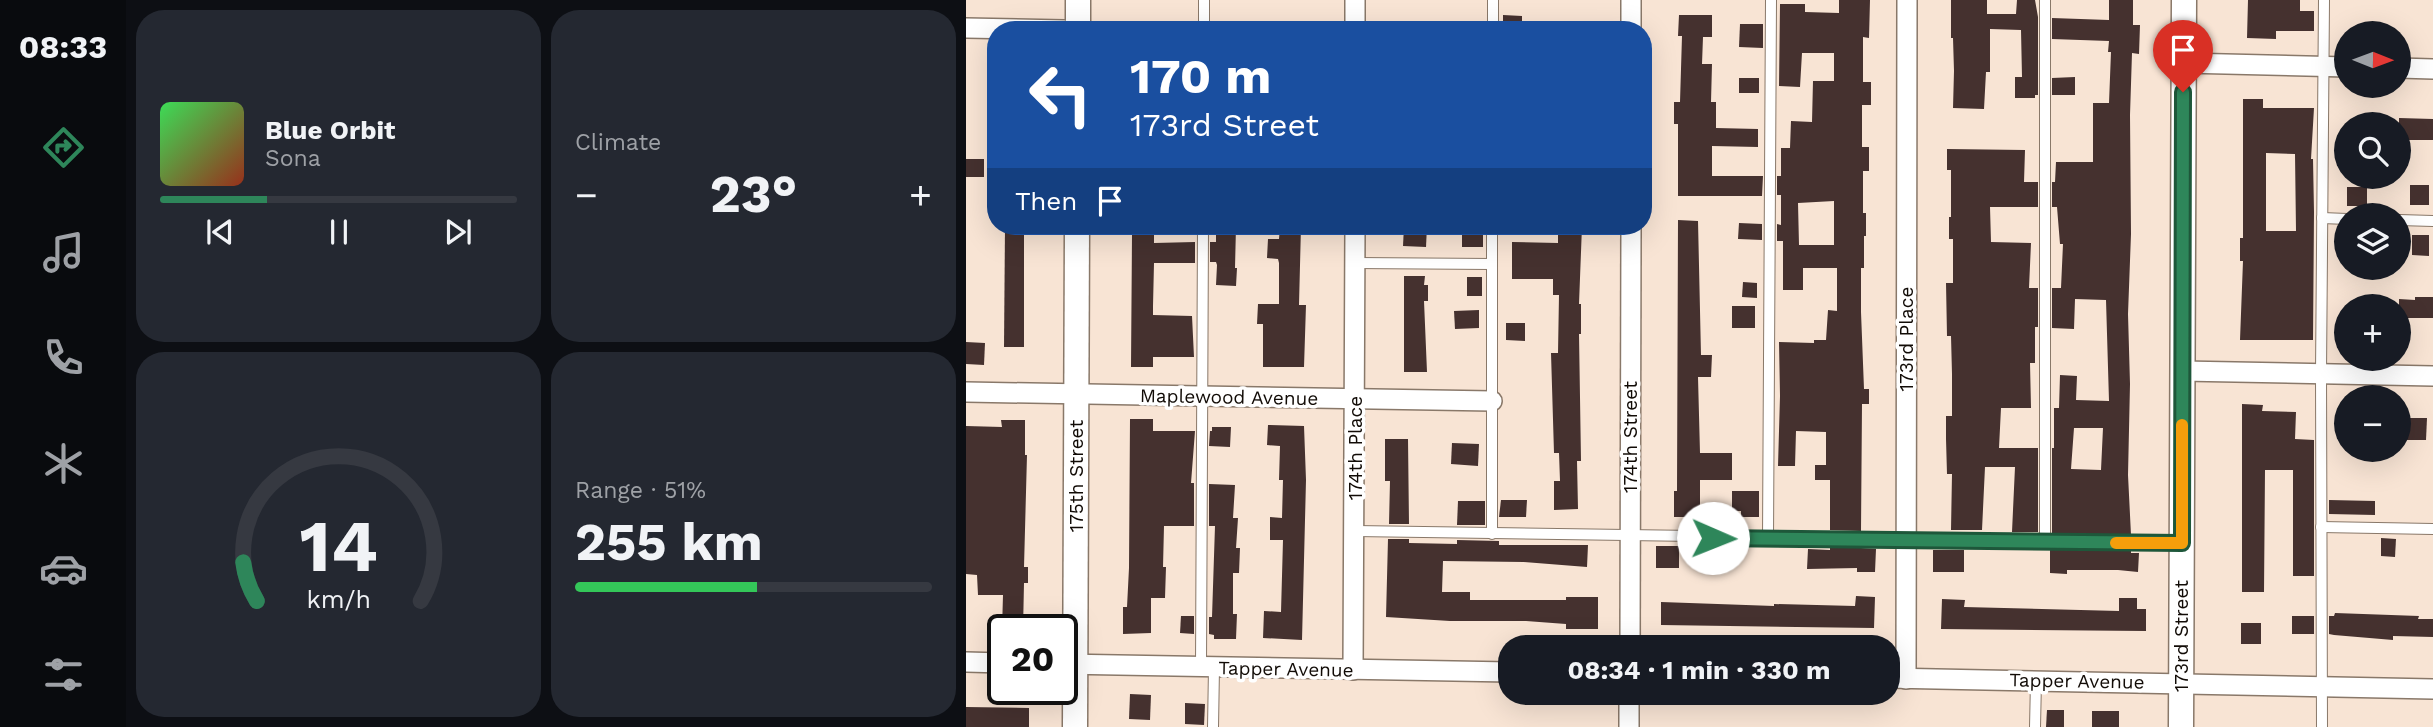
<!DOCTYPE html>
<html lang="en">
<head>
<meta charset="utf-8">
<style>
	:root { --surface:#171b24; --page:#242831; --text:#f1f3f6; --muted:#9ea1a6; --line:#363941; --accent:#2e865a }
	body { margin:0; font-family:"Work Sans",sans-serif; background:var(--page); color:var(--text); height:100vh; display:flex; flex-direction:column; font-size:26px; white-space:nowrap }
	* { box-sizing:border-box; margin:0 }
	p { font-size:23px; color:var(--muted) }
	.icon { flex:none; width:38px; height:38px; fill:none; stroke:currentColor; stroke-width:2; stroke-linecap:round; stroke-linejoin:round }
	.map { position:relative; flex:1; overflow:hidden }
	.drawer { display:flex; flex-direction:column; gap:10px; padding:10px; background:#0d0f14; width:840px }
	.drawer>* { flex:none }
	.guide { position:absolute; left:21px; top:21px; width:665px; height:214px; border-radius:28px; box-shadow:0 7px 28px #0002; background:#1a4fa0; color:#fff; overflow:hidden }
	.needle { width:46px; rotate:91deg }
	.tools { position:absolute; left:1368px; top:21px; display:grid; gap:14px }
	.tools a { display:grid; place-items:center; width:77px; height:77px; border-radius:50%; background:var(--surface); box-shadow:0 7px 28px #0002; font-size:35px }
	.speed { position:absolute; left:21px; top:614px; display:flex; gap:14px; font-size:35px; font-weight:700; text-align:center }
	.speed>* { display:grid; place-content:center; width:91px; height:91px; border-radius:50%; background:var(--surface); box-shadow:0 7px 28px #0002; line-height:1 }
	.speed .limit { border:4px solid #111; border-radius:10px; background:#fff; color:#111 }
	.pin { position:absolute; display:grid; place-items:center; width:60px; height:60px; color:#fff; margin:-72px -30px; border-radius:50% 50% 50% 0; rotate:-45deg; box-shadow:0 0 7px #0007 }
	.pin .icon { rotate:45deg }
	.me { position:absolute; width:77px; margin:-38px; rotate:91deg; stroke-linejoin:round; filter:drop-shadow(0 0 5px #0008) }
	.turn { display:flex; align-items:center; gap:24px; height:147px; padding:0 28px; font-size:32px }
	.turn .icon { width:91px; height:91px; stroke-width:2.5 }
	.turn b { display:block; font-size:49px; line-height:60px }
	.then { display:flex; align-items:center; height:66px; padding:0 28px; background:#0003; gap:14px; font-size:26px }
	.big { font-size:52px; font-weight:700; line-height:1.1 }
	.drawer .widget { flex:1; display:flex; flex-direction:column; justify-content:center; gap:10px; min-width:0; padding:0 24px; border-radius:28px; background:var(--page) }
	.drawer .dial { align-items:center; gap:0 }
	.dial svg { height:182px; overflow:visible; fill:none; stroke:var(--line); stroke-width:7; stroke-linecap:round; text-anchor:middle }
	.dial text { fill:var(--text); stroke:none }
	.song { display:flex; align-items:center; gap:21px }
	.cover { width:84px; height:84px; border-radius:10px; background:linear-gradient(135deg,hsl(130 70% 55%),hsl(10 70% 35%)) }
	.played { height:7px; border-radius:4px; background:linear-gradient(90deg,var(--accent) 30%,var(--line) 30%) }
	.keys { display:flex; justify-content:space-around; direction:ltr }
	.heat { display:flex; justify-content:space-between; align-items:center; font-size:38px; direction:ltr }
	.charge { height:10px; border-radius:5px; background:linear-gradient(90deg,#34c759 51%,var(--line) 0) }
	.drawer .tiles { flex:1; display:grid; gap:10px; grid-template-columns:repeat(2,1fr) }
	.trip { position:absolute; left:532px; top:635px; width:402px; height:70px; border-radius:28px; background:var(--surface); box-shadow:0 7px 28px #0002; font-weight:700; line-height:70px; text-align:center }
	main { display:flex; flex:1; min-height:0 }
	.tab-bar { display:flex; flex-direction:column; width:126px; justify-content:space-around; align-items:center; background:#090b0e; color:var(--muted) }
	.tab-bar .icon { width:49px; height:49px }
	.tab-bar .on { color:var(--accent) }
	.tab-bar b { font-size:32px; color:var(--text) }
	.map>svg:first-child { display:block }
	.building { fill:#45312f; fill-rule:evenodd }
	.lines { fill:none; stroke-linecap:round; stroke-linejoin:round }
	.service-casing { stroke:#897869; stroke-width:12 }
	.minor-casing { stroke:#897869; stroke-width:22 }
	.tertiary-casing { stroke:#897869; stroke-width:27 }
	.service { stroke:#fff; stroke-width:10 }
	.minor { stroke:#fff; stroke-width:19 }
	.tertiary { stroke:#fff; stroke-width:24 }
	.route-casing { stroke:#1e573a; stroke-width:18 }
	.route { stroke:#2e865a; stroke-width:12 }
	.slow { stroke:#f59e0b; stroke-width:12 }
	.labels { text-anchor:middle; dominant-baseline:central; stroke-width:7; stroke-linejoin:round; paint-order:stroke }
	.street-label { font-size:19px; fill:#110b06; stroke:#fff }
</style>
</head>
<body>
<main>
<nav class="tab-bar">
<b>08:33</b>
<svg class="icon on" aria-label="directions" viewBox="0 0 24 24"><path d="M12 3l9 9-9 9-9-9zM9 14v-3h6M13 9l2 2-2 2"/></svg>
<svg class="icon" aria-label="music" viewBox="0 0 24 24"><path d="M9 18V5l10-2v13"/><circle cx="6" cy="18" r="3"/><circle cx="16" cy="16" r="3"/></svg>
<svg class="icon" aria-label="phone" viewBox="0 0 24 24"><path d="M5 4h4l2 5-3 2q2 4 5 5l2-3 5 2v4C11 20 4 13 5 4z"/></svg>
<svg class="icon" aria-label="climate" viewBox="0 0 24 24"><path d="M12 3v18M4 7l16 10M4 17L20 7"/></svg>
<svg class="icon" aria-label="car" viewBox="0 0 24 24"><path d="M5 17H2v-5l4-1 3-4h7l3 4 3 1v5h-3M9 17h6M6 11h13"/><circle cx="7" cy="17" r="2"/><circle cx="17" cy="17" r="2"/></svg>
<svg class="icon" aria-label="filters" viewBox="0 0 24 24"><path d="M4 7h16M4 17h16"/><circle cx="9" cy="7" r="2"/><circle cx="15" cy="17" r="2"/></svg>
</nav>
<section class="drawer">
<div class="tiles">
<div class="widget">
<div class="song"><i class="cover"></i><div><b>Blue Orbit</b><p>Sona</p></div></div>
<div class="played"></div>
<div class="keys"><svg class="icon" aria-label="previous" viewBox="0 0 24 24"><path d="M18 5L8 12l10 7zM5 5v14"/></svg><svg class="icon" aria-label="pause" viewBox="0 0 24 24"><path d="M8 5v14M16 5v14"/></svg><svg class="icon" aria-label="next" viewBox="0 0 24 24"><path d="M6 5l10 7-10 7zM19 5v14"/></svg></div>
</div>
<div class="widget"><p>Climate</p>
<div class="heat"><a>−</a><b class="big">23°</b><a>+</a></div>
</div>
<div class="widget dial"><svg viewBox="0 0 100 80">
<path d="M14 69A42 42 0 1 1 86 69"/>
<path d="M14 69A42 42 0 0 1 8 52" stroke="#2e865a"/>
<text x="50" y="56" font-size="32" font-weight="700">14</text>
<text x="50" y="72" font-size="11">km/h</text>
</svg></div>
<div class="widget"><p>Range · 51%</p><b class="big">255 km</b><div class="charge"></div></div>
</div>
</section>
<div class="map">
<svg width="1467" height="727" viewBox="0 0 1467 727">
	<rect width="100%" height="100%" fill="#f8e4d4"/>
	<g class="building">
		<path d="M 873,0 L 904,0 L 903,38 L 897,37 L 897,82 L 905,82 L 905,105 L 896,105 L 896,147 L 903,147 L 903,171 L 897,171 L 897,213 L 900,213 L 900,236 L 898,236 L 898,268 L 895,268 L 895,312 L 898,389 L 903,389 L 903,404 L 896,404 L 895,531 L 864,530 L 864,480 L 849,480 L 849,465 L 860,465 L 860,432 L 830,431 L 829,466 L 812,466 L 814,396 L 813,342 L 848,343 L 848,340 L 860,340 L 862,310 L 871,311 L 871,268 L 837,268 L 837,290 L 817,290 L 817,241 L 811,241 L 811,224 L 815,225 L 815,195 L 811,195 L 811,176 L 815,176 L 815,148 L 824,148 L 825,121 L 846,122 L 847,81 L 868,81 L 868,53 L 836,53 L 834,87 L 813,86 L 814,4 L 839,4 L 839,12 L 873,13 ZM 868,201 L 868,245 L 833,245 L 832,203 Z"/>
		<path d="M 985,0 L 1021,0 L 1021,14 L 1050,14 L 1051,0 L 1069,0 L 1072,17 L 1072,95 L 1069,95 L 1069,98 L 1049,98 L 1049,77 L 1056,77 L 1055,30 L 1024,29 L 1024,72 L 1020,72 L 1018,109 L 987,108 L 988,71 L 987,38 L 985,38 Z"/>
		<path d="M 1143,0 L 1167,0 L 1167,25 L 1174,25 L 1173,54 L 1166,53 L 1164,115 L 1165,234 L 1162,314 L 1164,384 L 1162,475 L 1165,535 L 1086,534 L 1086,448 L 1088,448 L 1088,408 L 1093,408 L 1094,375 L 1111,376 L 1110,400 L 1143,401 L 1140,300 L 1109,299 L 1108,329 L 1086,328 L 1086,288 L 1095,288 L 1097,244 L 1094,244 L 1091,207 L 1086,207 L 1086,182 L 1089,182 L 1090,162 L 1127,162 L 1127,103 L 1143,103 L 1145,52 L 1142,52 L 1143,41 L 1086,39 L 1086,18 L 1143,20 ZM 1108,428 L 1137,428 L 1135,470 L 1105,469 Z"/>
		<path d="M 1282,0 L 1334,0 L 1334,11 L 1348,11 L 1348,31 L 1310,31 L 1310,39 L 1281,38 Z"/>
		<path d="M 537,15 L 556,16 L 556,30 L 537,30 Z"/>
		<path d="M 713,15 L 746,15 L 746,37 L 737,37 L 736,64 L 746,64 L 745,102 L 750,102 L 750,128 L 792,129 L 792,147 L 746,146 L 746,176 L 797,176 L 796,196 L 712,196 L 712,124 L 708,124 L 708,102 L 714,102 L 716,36 L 712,36 Z"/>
		<path d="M 774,24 L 797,24 L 797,48 L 773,47 Z"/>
		<path d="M 1109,77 L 1109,95 L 1086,95 L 1086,78 Z"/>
		<rect x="773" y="78" width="20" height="15"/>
		<path d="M 1277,99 L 1297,99 L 1297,108 L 1348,108 L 1345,159 L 1347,159 L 1348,212 L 1347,340 L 1274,340 L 1277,261 L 1274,261 L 1274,238 L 1277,238 ZM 1300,153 L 1329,154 L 1330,231 L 1300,231 Z"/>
		<path d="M 1433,118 L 1467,119 L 1467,140 L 1433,140 Z"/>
		<path d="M 981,149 L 1059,150 L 1058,182 L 1072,182 L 1072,207 L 1024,207 L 1025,242 L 1065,243 L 1063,288 L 1072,288 L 1072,327 L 1069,327 L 1069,363 L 1064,363 L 1065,408 L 1035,408 L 1033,448 L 1072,448 L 1072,532 L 1046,532 L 1049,467 L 1019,467 L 1016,530 L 985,530 L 986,474 L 981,474 L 980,439 L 980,416 L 986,416 L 986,374 L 985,336 L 981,336 L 980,283 L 987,283 L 987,239 L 983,239 L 983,217 L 985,217 L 985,170 L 981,170 Z"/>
		<rect x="0" y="159" width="18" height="18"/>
		<rect x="1444" y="185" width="19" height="20"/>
		<rect x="1381" y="187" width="20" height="19"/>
		<path d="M 712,220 L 732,221 L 735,355 L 746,355 L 745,377 L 732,377 L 734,453 L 766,453 L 766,480 L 734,480 L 734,517 L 708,517 L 708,491 L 711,491 Z"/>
		<path d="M 773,223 L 796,224 L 796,240 L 772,239 Z"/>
		<path d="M 39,226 L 58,226 L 58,347 L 38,347 Z"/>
		<path d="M 250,226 L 270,226 L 269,268 L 271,268 L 270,286 L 250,285 L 251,265 L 250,262 L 244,262 L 244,242 L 250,242 Z"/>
		<path d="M 314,226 L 335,226 L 333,305 L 340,305 L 338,367 L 297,367 L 297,324 L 291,324 L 292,304 L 313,304 L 313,263 L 312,259 L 301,258 L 302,239 L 313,239 Z"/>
		<path d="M 438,226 L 461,226 L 460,247 L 437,246 Z"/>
		<rect x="496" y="226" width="21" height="21"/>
		<path d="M 592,226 L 616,226 L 613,304 L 615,304 L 615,334 L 613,334 L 615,461 L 611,461 L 612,509 L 588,510 L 588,481 L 594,481 L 593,453 L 588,453 L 585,353 L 592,353 L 593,295 L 587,295 L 587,279 L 546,279 L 546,242 L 592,243 Z"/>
		<path d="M 188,234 L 188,243 L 229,242 L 229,263 L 188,263 L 187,306 L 187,315 L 226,316 L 228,357 L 187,357 L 187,367 L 165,367 L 166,235 Z"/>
		<path d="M 1446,235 L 1463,235 L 1463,256 L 1446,255 Z"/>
		<path d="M 438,276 L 459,276 L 458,285 L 462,285 L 462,301 L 458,301 L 461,372 L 438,372 Z"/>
		<rect x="501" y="277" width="15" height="19"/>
		<path d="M 777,282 L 791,283 L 791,298 L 776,297 Z"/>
		<path d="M 1449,297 L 1467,297 L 1467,318 L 1433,318 L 1433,299 L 1449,300 Z"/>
		<rect x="766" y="306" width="23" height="22"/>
		<path d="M 513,310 L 513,328 L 489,329 L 488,311 Z"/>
		<path d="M 540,323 L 559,323 L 559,341 L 540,340 Z"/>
		<path d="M 0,342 L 19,343 L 18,365 L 0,364 Z"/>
		<path d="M 1276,404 L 1297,405 L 1296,411 L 1330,412 L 1329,439 L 1348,440 L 1348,576 L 1327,576 L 1327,470 L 1299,470 L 1298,592 L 1276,592 Z"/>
		<path d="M 1435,418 L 1461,418 L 1460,440 L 1435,440 Z"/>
		<path d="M 164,419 L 187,419 L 187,431 L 229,431 L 225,483 L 228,483 L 228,526 L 198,526 L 197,567 L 200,567 L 199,598 L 185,598 L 185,633 L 157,634 L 157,607 L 161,607 L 163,568 Z"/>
		<path d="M 35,420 L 59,420 L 59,455 L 61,455 L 58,567 L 62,567 L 62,583 L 58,583 L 57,630 L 36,630 L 37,595 L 12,595 L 11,575 L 0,574 L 0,426 L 36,427 Z"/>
		<path d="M 302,425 L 338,426 L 340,480 L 336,640 L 297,638 L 298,611 L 315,612 L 317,540 L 304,540 L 304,517 L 316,518 L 317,480 L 313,480 L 314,446 L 301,445 Z"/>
		<path d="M 246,427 L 265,427 L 264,447 L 243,446 L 244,431 L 246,431 Z"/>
		<path d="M 419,439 L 442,439 L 443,524 L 423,524 L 424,481 L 419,481 Z"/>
		<path d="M 486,443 L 513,444 L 512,466 L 485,464 Z"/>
		<path d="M 243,484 L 269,485 L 267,518 L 272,518 L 270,548 L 274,548 L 273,573 L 267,573 L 267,614 L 271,614 L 270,639 L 248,639 L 248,635 L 243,634 L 243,617 L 246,617 L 249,526 L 243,526 Z"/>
		<path d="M 766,491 L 793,491 L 793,517 L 775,517 L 775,511 L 766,511 Z"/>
		<path d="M 535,500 L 561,500 L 560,517 L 533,517 Z"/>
		<path d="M 1363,500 L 1409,501 L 1409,515 L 1363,514 Z"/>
		<path d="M 492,501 L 519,501 L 519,525 L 491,525 Z"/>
		<path d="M 1415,538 L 1430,539 L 1429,557 L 1415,556 Z"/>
		<path d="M 422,539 L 443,539 L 443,543 L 491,544 L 491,540 L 533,541 L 533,545 L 622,545 L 621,567 L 558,562 L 477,561 L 476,592 L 504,592 L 504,600 L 600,600 L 600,597 L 632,597 L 632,629 L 600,629 L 600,624 L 560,621 L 484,621 L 420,617 Z"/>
		<path d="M 864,545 L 895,546 L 895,548 L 910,549 L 909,572 L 891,572 L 891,568 L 841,569 L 842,549 L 864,550 Z"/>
		<rect x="690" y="546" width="23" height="22"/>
		<path d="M 743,548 L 760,549 L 759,569 L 743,568 Z"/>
		<path d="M 1084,549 L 1165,550 L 1165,553 L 1173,553 L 1172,572 L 1152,570 L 1101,570 L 1101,574 L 1084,573 Z"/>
		<rect x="967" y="550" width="31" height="22"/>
		<path d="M 890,596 L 909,597 L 908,628 L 695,625 L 695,602 L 808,606 L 808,604 L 889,606 Z"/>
		<path d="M 1153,598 L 1171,598 L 1171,609 L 1180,609 L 1180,631 L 975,629 L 976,599 L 999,600 L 998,607 L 1153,611 Z"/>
		<path d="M 1369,613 L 1453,616 L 1452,619 L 1467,619 L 1467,637 L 1427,636 L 1427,640 L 1368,635 L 1363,634 L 1363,616 L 1368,616 Z"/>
		<path d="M 215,616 L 228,616 L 228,634 L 214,633 Z"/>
		<rect x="1326" y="616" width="22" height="18"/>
		<rect x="1275" y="623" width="20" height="21"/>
		<path d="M 164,694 L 185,695 L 184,720 L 163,719 Z"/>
		<path d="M 219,703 L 239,704 L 238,725 L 219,724 Z"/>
		<path d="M 0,707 L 63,708 L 63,727 L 0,727 Z"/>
		<path d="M 1081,710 L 1098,710 L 1098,727 L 1080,727 Z"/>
		<rect x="1126" y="711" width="27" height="16"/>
	</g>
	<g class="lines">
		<g class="service-casing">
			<g id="service">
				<path d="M 238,30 L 238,0"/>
				<path d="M 527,30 L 527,0"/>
				<path d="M 1356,218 L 1381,219"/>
				<path d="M 1433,220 L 1467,221"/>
				<path d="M 389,263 L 526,264"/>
				<path d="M 1355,527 L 1467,529"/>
				<path d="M 389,531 L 1215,543"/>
				<path d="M 526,534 L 526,226"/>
				<path d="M 802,539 L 805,0"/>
				<path d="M 1079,542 L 1079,0"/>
				<path d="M 235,667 L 237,226"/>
				<path d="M 247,727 L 248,668"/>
				<path d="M 1069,727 L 1070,681"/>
				<path d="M 1356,727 L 1355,374 L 1358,0"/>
			</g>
		</g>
		<g class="minor-casing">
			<g id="minor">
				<path d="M 389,0 L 389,30"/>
				<path d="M 0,28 L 98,30"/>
				<path d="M 665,30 L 665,0"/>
				<path d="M 1218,63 L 1381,67"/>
				<path d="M 1433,68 L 1467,69"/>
				<path d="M 1216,371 L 1467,376"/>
				<path d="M 0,392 L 526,401"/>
				<path d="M 664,648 L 665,226"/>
				<path d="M 0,662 L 37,663"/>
				<path d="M 96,664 L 544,672"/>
				<path d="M 387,670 L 389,226"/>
				<path d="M 922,678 L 1467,689"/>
				<path d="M 940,679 L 941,0"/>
				<path d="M 663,727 L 663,693"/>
			</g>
		</g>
		<g class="tertiary-casing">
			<g id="tertiary">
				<path d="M 112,30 L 112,0"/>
				<path d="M 109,727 L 111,226"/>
				<path d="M 1215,727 L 1218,0"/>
			</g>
		</g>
		<use href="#service" class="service"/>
		<use href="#minor" class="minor"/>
		<use href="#tertiary" class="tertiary"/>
	</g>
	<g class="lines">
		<g class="route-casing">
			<path id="route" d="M 747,538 L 1216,543 L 1217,92"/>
		</g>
		<use href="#route" class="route"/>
		<path class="slow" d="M 1150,543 L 1216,543 L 1216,425"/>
	</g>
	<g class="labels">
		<g class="street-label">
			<text transform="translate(940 339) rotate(-90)">173rd Place</text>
			<text transform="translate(263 397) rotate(1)">Maplewood Avenue</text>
			<text transform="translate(664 437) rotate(-90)">174th Street</text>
			<text transform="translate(389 448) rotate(-90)">174th Place</text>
			<text transform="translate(110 476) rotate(-90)">175th Street</text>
			<text transform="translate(1215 636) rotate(-90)">173rd Street</text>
			<text transform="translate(320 669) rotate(1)">Tapper Avenue</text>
			<text transform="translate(1111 681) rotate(1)">Tapper Avenue</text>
		</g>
	</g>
</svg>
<div class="tools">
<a><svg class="needle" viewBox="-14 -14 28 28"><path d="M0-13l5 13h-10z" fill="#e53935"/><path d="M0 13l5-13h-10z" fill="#9ea1a6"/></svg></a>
<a><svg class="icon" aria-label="search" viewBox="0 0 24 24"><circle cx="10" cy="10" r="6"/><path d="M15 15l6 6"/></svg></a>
<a><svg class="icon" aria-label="layers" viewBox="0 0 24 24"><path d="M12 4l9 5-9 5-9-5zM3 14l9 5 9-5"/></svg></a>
<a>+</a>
<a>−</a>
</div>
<div class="speed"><div class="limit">20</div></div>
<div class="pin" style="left:1217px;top:92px;background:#d93025"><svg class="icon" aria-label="arrive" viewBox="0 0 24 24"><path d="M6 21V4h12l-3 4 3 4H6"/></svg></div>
<svg class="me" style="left:747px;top:538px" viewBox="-20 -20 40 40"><circle r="19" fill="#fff"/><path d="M0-13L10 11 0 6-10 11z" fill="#2e865a"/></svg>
<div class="trip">08:34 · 1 min · 330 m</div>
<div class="guide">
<div class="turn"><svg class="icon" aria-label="left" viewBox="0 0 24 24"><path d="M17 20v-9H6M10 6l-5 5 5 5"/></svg><div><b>170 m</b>173rd Street</div></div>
<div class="then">Then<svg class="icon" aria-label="arrive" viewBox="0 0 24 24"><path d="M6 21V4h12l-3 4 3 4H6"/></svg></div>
</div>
</div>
</main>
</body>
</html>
